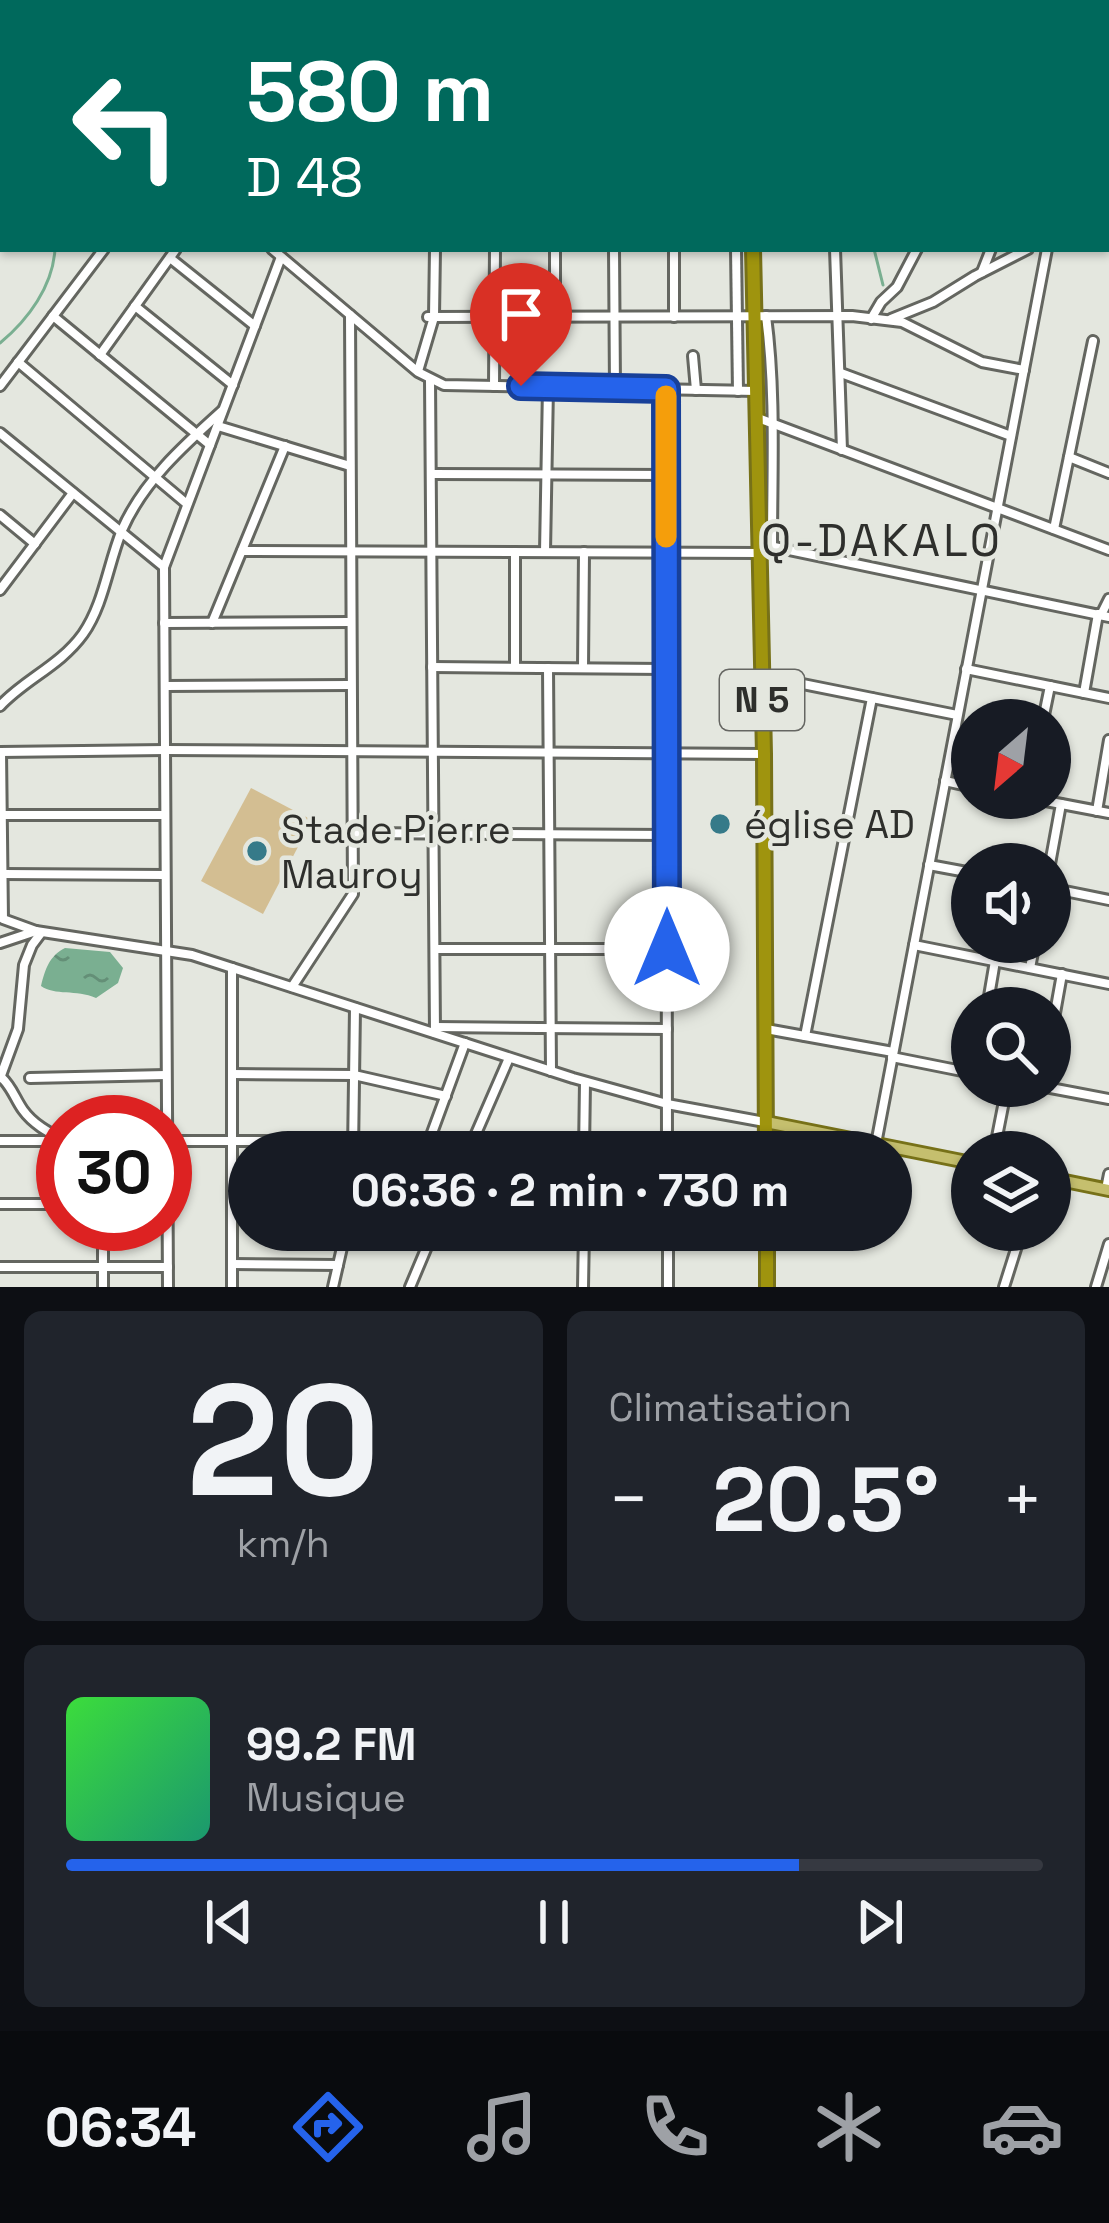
<!DOCTYPE html>
<html lang="fr">
<head>
<meta charset="utf-8">
<style>
	:root { --surface:#171b24; --page:#20242c; --text:#f1f3f6; --muted:#9ea1a6; --line:#363941; --accent:#2563eb }
	body { margin:0; font-family:"Space Grotesk",sans-serif; background:var(--page); color:var(--text); height:100vh; display:flex; flex-direction:column; font-size:45px; white-space:nowrap }
	* { box-sizing:border-box; margin:0 }
	p { font-size:39px; color:var(--muted) }
	.icon { flex:none; width:66px; height:66px; fill:none; stroke:currentColor; stroke-width:2; stroke-linecap:round; stroke-linejoin:round }
	.map { position:relative; height:1287px; overflow:hidden }
	.details { display:flex; flex-direction:column; gap:24px; padding:24px; background:#0d0f14; flex:1 }
	.details>* { flex:none }
	.guide { position:absolute; left:0px; top:0px; width:1110px; height:252px; box-shadow:0 3px 9px #0004; background:#00695c; color:#fff; overflow:hidden }
	.needle { width:78px; rotate:208deg }
	.tools { position:absolute; left:951px; top:699px; display:grid; gap:24px }
	.tools a { display:grid; place-items:center; width:120px; height:120px; border-radius:50%; background:var(--surface); box-shadow:0 3px 9px #0004; font-size:60px }
	.speed { position:absolute; left:36px; top:1095px; display:flex; gap:24px; font-size:60px; font-weight:700; text-align:center }
	.speed>* { display:grid; place-content:center; width:156px; height:156px; border-radius:50%; background:var(--surface); box-shadow:0 3px 9px #0004; line-height:1 }
	.speed .limit { border:18px solid #d22; background:#fff; color:#111 }
	.pin { position:absolute; display:grid; place-items:center; width:102px; height:102px; color:#fff; margin:-123px -51px; border-radius:50% 50% 50% 0; rotate:-45deg; box-shadow:0 0 12px #0007 }
	.pin .icon { rotate:45deg }
	.me { position:absolute; width:132px; margin:-66px; rotate:0deg; stroke-linejoin:round; filter:drop-shadow(0 0 9px #0008) }
	.turn { display:flex; align-items:center; gap:42px; height:252px; padding:0 48px; font-size:54px }
	.turn .icon { width:156px; height:156px; stroke-width:2.5 }
	.turn b { display:block; font-size:84px; line-height:102px }
	.big { font-size:90px; font-weight:700; line-height:1.1 }
	.details .widget { flex:1; display:flex; flex-direction:column; justify-content:center; gap:18px; min-width:0; padding:0 42px; border-radius:18px; background:var(--page) }
	.details .dial { align-items:center; gap:0 }
	.dial b { font-size:156px; line-height:1 }
	.song { display:flex; align-items:center; gap:36px }
	.cover { width:144px; height:144px; border-radius:18px; background:linear-gradient(135deg,hsl(120 70% 55%),hsl(160 70% 35%)) }
	.played { height:12px; border-radius:6px; background:linear-gradient(90deg,var(--accent) 75%,var(--line) 75%) }
	.keys { display:flex; justify-content:space-around; direction:ltr }
	.heat { display:flex; justify-content:space-between; align-items:center; font-size:66px; direction:ltr }
	.details .tiles { flex:1; display:grid; gap:24px; grid-template-columns:1fr 1fr }
	.widget:last-child { grid-column:span 2 }
	.trip { position:absolute; left:228px; top:1131px; width:684px; height:120px; border-radius:60px; background:var(--surface); box-shadow:0 3px 9px #0004; font-weight:700; line-height:120px; text-align:center }
	.dock { display:flex; height:192px; justify-content:space-around; align-items:center; background:#090b0e; color:var(--muted) }
	.dock .icon { width:84px; height:84px }
	.dock .selected { color:var(--accent) }
	.dock b { font-size:54px; color:var(--text) }
	.map>svg:first-child { display:block }
	.green { fill:#d3be92 }
	.water { fill:url(#water-ripples) }
	.lines { fill:none; stroke-linecap:round; stroke-linejoin:round }
	.stream { stroke:#7aaf91; stroke-width:3 }
	.minor-casing { stroke:#646660; stroke-width:14 }
	.major-casing { stroke:#777118; stroke-width:16 }
	.highway-casing { stroke:#777118; stroke-width:18 }
	.minor { stroke:#fff; stroke-width:8 }
	.major { stroke:#c5bf6e; stroke-width:10 }
	.highway { stroke:#9f940e; stroke-width:12 }
	.route-casing { stroke:#184099; stroke-width:30 }
	.route { stroke:#2563eb; stroke-width:21 }
	.slow { stroke:#f59e0b; stroke-width:21 }
	.poi-dot { fill:#367a89; stroke:#e4e7df; stroke-width:4.5 }
	.labels { text-anchor:middle; dominant-baseline:central; stroke-width:9; stroke-linejoin:round; paint-order:stroke }
	.shield { fill:#e4e7df; stroke:#656662; stroke-width:3 }
	.shield-label { font-size:36px; font-weight:bold; fill:#2e2f2c }
	.poi-label { font-size:39px; fill:#2e2f2c; stroke:#e4e7df; text-anchor:start }
	.quarter-label { font-size:45px; letter-spacing:3px; fill:#2e2f2c; stroke:#e4e7df }
</style>
</head>
<body>
<div class="map">
<svg width="1109" height="1287" viewBox="0 0 1109 1287">
	<defs>
		<pattern id="water-ripples" width="26" height="14" patternUnits="userSpaceOnUse" patternTransform="scale(3)"><rect width="26" height="14" fill="#7aaf91"/><path d="M2 4q2-2 4 0t4 0M15 11q2-2 4 0t4 0" fill="none" stroke="#648f77"/></pattern>
	</defs>
	<rect width="100%" height="100%" fill="#e4e7df"/>
	<path class="green" d="M 251,788 L 312,820 L 263,914 L 201,881 Z"/>
	<path class="water" d="M 65,948 L 110,952 L 123,968 L 118,983 L 96,998 C 76,989 55,996 41,986 C 45,970 49,956 65,948 Z"/>
	<g class="lines">
		<g class="stream">
			<path d="M 434,3 L 436,0"/>
			<path d="M 941,3 L 941,0"/>
			<path d="M 1107,121 L 1109,121"/>
			<path d="M 874,249 L 883,285"/>
			<path d="M 0,343 C 28,320 53,286 55,249"/>
		</g>
		<g class="minor-casing">
			<g id="minor">
				<path d="M 314,0 L 323,3"/>
				<path d="M 495,0 L 495,3"/>
				<path d="M 571,0 L 574,3"/>
				<path d="M 732,0 L 732,3"/>
				<path d="M 7,3 L 10,0"/>
				<path d="M 1103,3 L 1103,0"/>
				<path d="M 0,12 L 3,8"/>
				<path d="M 0,20 L 3,23"/>
				<path d="M 0,117 L 3,120"/>
				<path d="M 0,195 L 3,198"/>
				<path d="M 0,231 L 3,228"/>
				<path d="M 272,249 L 418,372 L 444,385 L 756,391"/>
				<path d="M 555,249 L 555,317"/>
				<path d="M 614,249 L 615,388"/>
				<path d="M 674,249 L 674,317"/>
				<path d="M 736,249 L 738,391"/>
				<path d="M 835,249 L 842,450"/>
				<path d="M 170,258 L 255,326"/>
				<path d="M 982,272 L 991,249"/>
				<path d="M 135,306 L 233,385"/>
				<path d="M 53,316 L 210,445"/>
				<path d="M 766,316 C 776,392 772,470 772,547"/>
				<path d="M 428,317 L 852,316 L 902,322 L 982,362 L 1024,370"/>
				<path d="M 871,319 L 881,302 L 897,287 L 917,249"/>
				<path d="M 891,319 L 933,302 L 975,276 L 1028,249"/>
				<path d="M 100,355 L 176,249"/>
				<path d="M 693,356 L 696,390"/>
				<path d="M 18,362 L 187,504"/>
				<path d="M 418,371 L 434,317 L 435,249"/>
				<path d="M 841,373 L 1011,436"/>
				<path d="M 430,380 L 435,1033"/>
				<path d="M 0,386 L 104,249"/>
				<path d="M 494,386 L 495,249"/>
				<path d="M 666,389 L 667,1152"/>
				<path d="M 758,418 L 1109,550"/>
				<path d="M 218,426 L 350,466"/>
				<path d="M 0,433 L 164,567"/>
				<path d="M 1069,457 L 1109,473"/>
				<path d="M 431,474 L 666,475"/>
				<path d="M 0,515 L 35,544"/>
				<path d="M 1054,529 L 1093,341"/>
				<path d="M 760,544 L 1109,617"/>
				<path d="M 242,551 L 760,553"/>
				<path d="M 545,552 L 548,387"/>
				<path d="M 0,590 L 73,493"/>
				<path d="M 1101,615 L 1109,599"/>
				<path d="M 164,623 L 350,622"/>
				<path d="M 212,623 L 285,446"/>
				<path d="M 432,667 L 666,669"/>
				<path d="M 515,667 L 515,552"/>
				<path d="M 548,668 L 551,1071"/>
				<path d="M 583,668 L 584,552"/>
				<path d="M 966,669 L 1109,698"/>
				<path d="M 763,676 L 957,715"/>
				<path d="M 165,686 L 350,685"/>
				<path d="M 1084,693 L 1098,614"/>
				<path d="M 0,706 C 25,679 60,666 83,634 C 104,604 108,564 122,530 C 143,482 183,446 222,411"/>
				<path d="M 1043,720 L 1050,686"/>
				<path d="M 0,752 L 165,750 L 764,754"/>
				<path d="M 1,752 L 3,919 L 36,931"/>
				<path d="M 945,781 L 972,787"/>
				<path d="M 1030,798 L 1109,813"/>
				<path d="M 1097,811 L 1109,740"/>
				<path d="M 0,815 L 165,815"/>
				<path d="M 352,833 L 667,835"/>
				<path d="M 1050,864 L 1061,804"/>
				<path d="M 929,865 L 972,873"/>
				<path d="M 3,874 L 165,875"/>
				<path d="M 1050,888 L 1109,900"/>
				<path d="M 0,943 L 36,931 L 192,955 L 573,1078 L 667,1104 L 765,1122"/>
				<path d="M 914,945 L 1109,984"/>
				<path d="M 435,949 L 667,949"/>
				<path d="M 1030,968 L 1035,942"/>
				<path d="M 292,987 L 353,894 L 350,315"/>
				<path d="M 987,1008 L 995,961"/>
				<path d="M 435,1027 L 667,1029"/>
				<path d="M 766,1029 L 893,1052"/>
				<path d="M 805,1036 L 872,698"/>
				<path d="M 1050,1041 L 1062,974"/>
				<path d="M 892,1057 L 972,1073"/>
				<path d="M 232,1074 L 354,1075 L 446,1096"/>
				<path d="M 1,1077 C 12,1087 15,1099 23,1110 C 33,1124 48,1132 63,1140"/>
				<path d="M 0,1078 L 18,1029 L 24,965 L 32,945 L 41,933"/>
				<path d="M 30,1078 L 166,1075"/>
				<path d="M 1040,1086 L 1109,1099"/>
				<path d="M 0,1141 L 63,1141"/>
				<path d="M 166,1141 L 473,1141"/>
				<path d="M 429,1141 L 465,1043"/>
				<path d="M 876,1144 L 1047,249"/>
				<path d="M 353,1152 L 355,1008"/>
				<path d="M 468,1152 L 509,1058"/>
				<path d="M 584,1152 L 585,1082"/>
				<path d="M 994,1152 L 1007,1086"/>
				<path d="M 1106,1189 L 1109,1174"/>
				<path d="M 232,1203 L 249,1203"/>
				<path d="M 0,1204 L 63,1204"/>
				<path d="M 103,1224 L 103,1287"/>
				<path d="M 668,1230 L 668,1287"/>
				<path d="M 232,1264 L 338,1265"/>
				<path d="M 0,1267 L 168,1267"/>
				<path d="M 168,1287 L 164,567 L 281,257"/>
				<path d="M 232,1287 L 232,968"/>
				<path d="M 333,1287 L 346,1230"/>
				<path d="M 410,1287 L 434,1230"/>
				<path d="M 583,1287 L 584,1230"/>
				<path d="M 1004,1287 L 1022,1230"/>
				<path d="M 1096,1287 L 1109,1244"/>
			</g>
		</g>
		<g class="major-casing">
			<g id="major">
				<path d="M 766,1122 L 972,1163"/>
				<path d="M 1050,1178 L 1109,1190"/>
			</g>
		</g>
		<g class="highway-casing">
			<g id="highway">
				<path d="M 749,0 L 749,3"/>
				<path d="M 753,249 L 764,754 L 766,1152"/>
				<path d="M 767,1230 L 767,1287"/>
			</g>
		</g>
		<use href="#minor" class="minor"/>
		<use href="#major" class="major"/>
		<use href="#highway" class="highway"/>
	</g>
	<g class="lines">
		<g class="route-casing">
			<path id="route" d="M 521,386 L 666,389 L 667,949"/>
		</g>
		<use href="#route" class="route"/>
		<path class="slow" d="M 666,396 L 666,537"/>
	</g>
	<g class="poi-dot">
		<circle cx="720" cy="824" r="12"/>
		<circle cx="257" cy="851" r="12"/>
	</g>
	<g class="labels">
		<rect class="shield" x="720" y="670" width="84" height="60" rx="9"/>
		<g class="shield-label">
			<text x="762" y="700">N 5</text>
		</g>
		<g class="poi-label">
			<text x="744" y="824">église AD</text>
			<text x="281" y="829">Stade Pierre<tspan x="281" dy="45">Mauroy</tspan></text>
		</g>
		<g class="quarter-label">
			<text x="882" y="540">Q-DAKALO</text>
		</g>
	</g>
</svg>
<div class="tools">
<a><svg class="needle" viewBox="-14 -14 28 28"><path d="M0-13l5 13h-10z" fill="#e53935"/><path d="M0 13l5-13h-10z" fill="#9ea1a6"/></svg></a>
<a><svg class="icon" aria-label="sound" viewBox="0 0 24 24"><path d="M4 9h4l5-4v14l-5-4H4zM17 9q2 3 0 6"/></svg></a>
<a><svg class="icon" aria-label="search" viewBox="0 0 24 24"><circle cx="10" cy="10" r="6"/><path d="M15 15l6 6"/></svg></a>
<a><svg class="icon" aria-label="layers" viewBox="0 0 24 24"><path d="M12 4l9 5-9 5-9-5zM3 14l9 5 9-5"/></svg></a>
</div>
<div class="speed"><div class="limit">30</div></div>
<div class="pin" style="left:521px;top:386px;background:#d93025"><svg class="icon" aria-label="arrive" viewBox="0 0 24 24"><path d="M6 21V4h12l-3 4 3 4H6"/></svg></div>
<svg class="me" style="left:667px;top:949px" viewBox="-20 -20 40 40"><circle r="19" fill="#fff"/><path d="M0-13L10 11 0 6-10 11z" fill="#2563eb"/></svg>
<div class="trip">06:36 · 2 min · 730 m</div>
<div class="guide">
<div class="turn"><svg class="icon" aria-label="left" viewBox="0 0 24 24"><path d="M17 20v-9H6M10 6l-5 5 5 5"/></svg><div><b>580 m</b>D 48</div></div>
</div>
</div>
<section class="details">
<div class="tiles">
<div class="widget dial"><b>20</b><p>km/h</p></div>
<div class="widget"><p>Climatisation</p>
<div class="heat"><a>−</a><b class="big">20.5°</b><a>+</a></div>
</div>
<div class="widget">
<div class="song"><i class="cover"></i><div><b>99.2 FM</b><p>Musique</p></div></div>
<div class="played"></div>
<div class="keys"><svg class="icon" aria-label="previous" viewBox="0 0 24 24"><path d="M18 5L8 12l10 7zM5 5v14"/></svg><svg class="icon" aria-label="pause" viewBox="0 0 24 24"><path d="M8 5v14M16 5v14"/></svg><svg class="icon" aria-label="next" viewBox="0 0 24 24"><path d="M6 5l10 7-10 7zM19 5v14"/></svg></div>
</div>
</div>
</section>
<nav class="dock">
<b>06:34</b>
<svg class="icon selected" aria-label="directions" viewBox="0 0 24 24"><path d="M12 3l9 9-9 9-9-9zM9 14v-3h6M13 9l2 2-2 2"/></svg>
<svg class="icon" aria-label="music" viewBox="0 0 24 24"><path d="M9 18V5l10-2v13"/><circle cx="6" cy="18" r="3"/><circle cx="16" cy="16" r="3"/></svg>
<svg class="icon" aria-label="phone" viewBox="0 0 24 24"><path d="M5 4h4l2 5-3 2q2 4 5 5l2-3 5 2v4C11 20 4 13 5 4z"/></svg>
<svg class="icon" aria-label="climate" viewBox="0 0 24 24"><path d="M12 3v18M4 7l16 10M4 17L20 7"/></svg>
<svg class="icon" aria-label="car" viewBox="0 0 24 24"><path d="M5 17H2v-5l4-1 3-4h7l3 4 3 1v5h-3M9 17h6M6 11h13"/><circle cx="7" cy="17" r="2"/><circle cx="17" cy="17" r="2"/></svg>
</nav>
</body>
</html>
